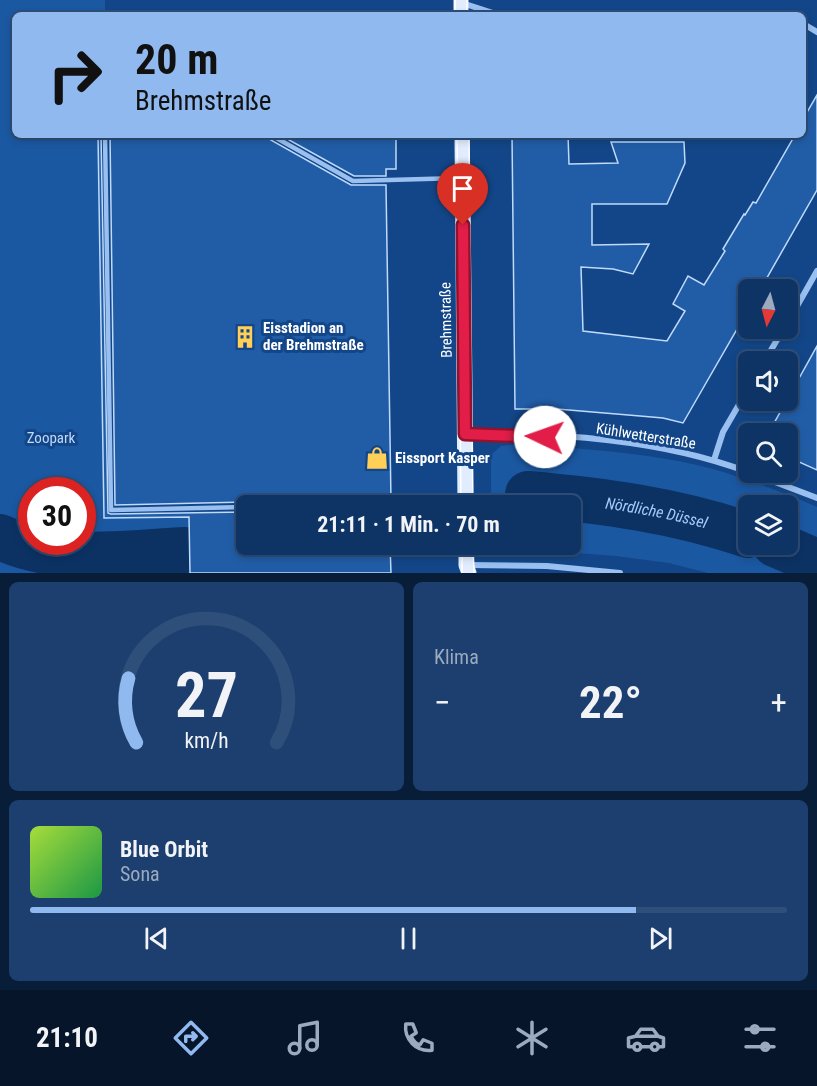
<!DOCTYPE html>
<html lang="de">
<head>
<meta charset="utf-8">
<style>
	:root { --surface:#0e3466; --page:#1c3f6f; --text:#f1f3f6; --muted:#9baabf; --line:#2e4f7a; --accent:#90b9f0 }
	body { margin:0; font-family:"Roboto Condensed",sans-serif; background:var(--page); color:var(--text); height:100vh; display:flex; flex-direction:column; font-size:22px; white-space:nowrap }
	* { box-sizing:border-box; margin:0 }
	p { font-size:20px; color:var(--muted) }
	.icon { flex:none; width:33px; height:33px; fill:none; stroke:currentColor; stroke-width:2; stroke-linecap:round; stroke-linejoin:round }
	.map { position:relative; height:573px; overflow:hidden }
	.drawer { display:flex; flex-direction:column; gap:9px; padding:9px; background:#081d38; flex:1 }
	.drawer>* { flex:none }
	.hud { position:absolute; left:12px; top:12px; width:794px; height:126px; border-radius:9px; box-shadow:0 3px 9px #0003,0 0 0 2px var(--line); background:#90b9f0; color:#111; overflow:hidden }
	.needle { width:39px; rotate:186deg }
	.buttons { position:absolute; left:738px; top:279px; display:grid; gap:12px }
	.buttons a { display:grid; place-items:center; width:60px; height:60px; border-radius:9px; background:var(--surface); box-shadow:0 3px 9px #0003,0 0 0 2px var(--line); font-size:30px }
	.speed { position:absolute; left:18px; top:477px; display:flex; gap:12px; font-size:30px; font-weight:700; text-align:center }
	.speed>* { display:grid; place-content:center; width:78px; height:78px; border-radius:50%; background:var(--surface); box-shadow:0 3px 9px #0003,0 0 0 2px var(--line); line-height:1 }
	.speed .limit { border:9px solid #d22; background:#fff; color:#111 }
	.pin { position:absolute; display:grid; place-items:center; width:51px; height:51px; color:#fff; margin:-62px -26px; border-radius:50% 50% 50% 0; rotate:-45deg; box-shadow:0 0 6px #0007 }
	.pin .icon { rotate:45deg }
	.me { position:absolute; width:66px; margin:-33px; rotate:273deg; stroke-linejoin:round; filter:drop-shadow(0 0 4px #0008) }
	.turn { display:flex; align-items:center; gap:21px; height:126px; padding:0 24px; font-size:27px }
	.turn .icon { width:78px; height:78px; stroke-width:2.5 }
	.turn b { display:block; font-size:42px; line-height:51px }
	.big { font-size:45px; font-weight:700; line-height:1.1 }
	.drawer .tile { flex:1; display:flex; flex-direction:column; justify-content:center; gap:9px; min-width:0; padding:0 21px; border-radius:9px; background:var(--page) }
	.drawer .dial { align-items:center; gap:0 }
	.dial svg { height:156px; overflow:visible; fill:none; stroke:var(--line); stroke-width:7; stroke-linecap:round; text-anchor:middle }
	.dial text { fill:var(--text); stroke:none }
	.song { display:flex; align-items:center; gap:18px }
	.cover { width:72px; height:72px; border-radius:9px; background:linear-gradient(135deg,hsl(80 70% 55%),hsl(140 70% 35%)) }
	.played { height:6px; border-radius:3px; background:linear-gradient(90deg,var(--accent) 80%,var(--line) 80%) }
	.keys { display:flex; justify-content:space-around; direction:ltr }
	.heat { display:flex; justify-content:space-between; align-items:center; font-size:33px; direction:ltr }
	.drawer .tiles { flex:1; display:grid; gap:9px; grid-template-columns:1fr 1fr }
	.tile:last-child { grid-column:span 2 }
	.trip { position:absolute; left:236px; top:495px; width:345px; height:60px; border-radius:9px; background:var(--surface); box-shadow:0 3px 9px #0003,0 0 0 2px var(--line); font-weight:700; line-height:60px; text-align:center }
	.tab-bar { display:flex; height:96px; justify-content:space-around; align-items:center; background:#061529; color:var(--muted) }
	.tab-bar .icon { width:42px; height:42px }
	.tab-bar .selected { color:var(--accent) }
	.tab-bar b { font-size:27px; color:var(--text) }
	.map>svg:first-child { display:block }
	.green { fill:#1b58a2; fill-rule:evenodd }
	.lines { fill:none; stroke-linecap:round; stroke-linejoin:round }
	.river { stroke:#0c3264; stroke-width:46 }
	.building { fill:#215da7; stroke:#bfdafb; stroke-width:1.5 }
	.service { stroke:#99c0f0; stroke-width:4.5 }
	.minor { stroke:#99c0f0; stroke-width:6 }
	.primary { stroke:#e1edff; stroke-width:15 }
	.tram { stroke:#fff; stroke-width:1.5 }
	.route-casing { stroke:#92132f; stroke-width:15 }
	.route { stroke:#e11d48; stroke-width:10 }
	.labels { text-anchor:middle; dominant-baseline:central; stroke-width:6; stroke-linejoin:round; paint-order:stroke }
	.street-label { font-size:15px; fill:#fff; stroke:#134688 }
	.poi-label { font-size:15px; font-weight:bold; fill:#fff; stroke:#134688; text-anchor:start }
	.park-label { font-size:15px; fill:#bfdafb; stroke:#134688 }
	.water-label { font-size:16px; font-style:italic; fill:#a4caf7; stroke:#134688 }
</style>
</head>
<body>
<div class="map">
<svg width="817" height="573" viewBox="0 0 817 573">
	<rect width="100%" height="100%" fill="#134688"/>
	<g class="green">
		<path d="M 0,0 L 105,0 L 105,15 L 15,15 L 15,135 L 98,135 L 104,518 L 190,517 L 190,573 L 0,573 ZM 32,490 L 82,490 L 82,542 L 32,542 Z"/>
		<path d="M 517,444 C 582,449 649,452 713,469 C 748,479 784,493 817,507 L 817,573 L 708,573 L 669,563 L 616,556 L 511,548 L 506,545 L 570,544 L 570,506 L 491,505 L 491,455 L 501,446 ZM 748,506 L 788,506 L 788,544 L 748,544 Z"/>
	</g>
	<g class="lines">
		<g class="river">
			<path id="s1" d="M 528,494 C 605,501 674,510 748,535"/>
			<path d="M 0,537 C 57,564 124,553 185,550"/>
			<path d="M 775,544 L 817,562"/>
		</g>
	</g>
	<g class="building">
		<path d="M 817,95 L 817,190 L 760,290 L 748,290 L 748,310 L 683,423 L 663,418 L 640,416 L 557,409 L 515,409 L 512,135 L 568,135 L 569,164 L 618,163 L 611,142 L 684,142 L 685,163 L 667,204 L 592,204 L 592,245 L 649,244 L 633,274 L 613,269 L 581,267 L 583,331 L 667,341 L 685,311 L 673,304 L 688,276 L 704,285 L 725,251 L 723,249 L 744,214 L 745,215 L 753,202 L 756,203 L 795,135 L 802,135 L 802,121 Z"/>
		<path d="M 98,135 L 101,135 L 108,513 L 111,514 L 246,512 L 246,544 L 390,544 L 391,573 L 190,573 L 189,517 L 104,518 Z"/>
		<path d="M 110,135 L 267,135 L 269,139 L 351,185 L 386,185 L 391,501 L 361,501 L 357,506 L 250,506 L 246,502 L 115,505 Z"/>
		<path d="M 280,135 L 396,135 L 396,169 L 386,169 L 386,176 L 354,176 Z"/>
		<path d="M 817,346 L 817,470 L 788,457 L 788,434 L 768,434 Z"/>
	</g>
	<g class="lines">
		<g class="service">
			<path d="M 105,135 L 111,510 L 246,507"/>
			<path d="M 271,135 L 353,181 L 460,178"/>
			<path d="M 361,506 L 462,504"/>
		</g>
		<g class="minor">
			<path d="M 462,3 L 496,14 L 505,14 L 787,15"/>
			<path d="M 802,23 L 817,32"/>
			<path d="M 788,322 L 817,271"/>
			<path d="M 764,362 L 784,328"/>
			<path d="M 465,434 C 560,433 659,439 748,472"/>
			<path d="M 714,460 L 723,432 L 748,389"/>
			<path d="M 749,472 L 817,498"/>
			<path d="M 467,565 L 547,566 L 620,573"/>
		</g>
		<g class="primary">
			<path d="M 461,0 L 461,15"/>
			<path d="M 462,135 L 465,506"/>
			<path d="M 466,544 L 466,565 L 469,573"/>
		</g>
		<g class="tram">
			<path d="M 455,0 L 455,15"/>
			<path d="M 467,0 L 467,15"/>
			<path d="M 457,135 L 461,506"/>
			<path d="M 469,135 L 473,506"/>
			<path d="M 462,544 L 462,573"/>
			<path d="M 473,544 L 474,573"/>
		</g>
	</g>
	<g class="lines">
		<g class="route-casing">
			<path id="route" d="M 463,225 L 465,434 L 545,437"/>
		</g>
		<use href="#route" class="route"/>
	</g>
	<defs>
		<g id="building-bare" transform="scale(1.8)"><path d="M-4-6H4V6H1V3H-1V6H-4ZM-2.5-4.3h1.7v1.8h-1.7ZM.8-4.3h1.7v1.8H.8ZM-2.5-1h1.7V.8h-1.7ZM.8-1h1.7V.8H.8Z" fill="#ffcf57" stroke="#134688" stroke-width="2.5" paint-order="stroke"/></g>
		<g id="shop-bare" transform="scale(1.8)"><path d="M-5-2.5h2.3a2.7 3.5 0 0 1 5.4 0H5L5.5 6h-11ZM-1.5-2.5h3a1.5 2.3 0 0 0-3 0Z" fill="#ffcf57" stroke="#134688" stroke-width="2.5" paint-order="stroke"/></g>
	</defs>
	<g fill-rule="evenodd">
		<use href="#building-bare" x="245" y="337"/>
		<use href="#shop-bare" x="377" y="458"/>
	</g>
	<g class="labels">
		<g class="street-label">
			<text transform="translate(446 320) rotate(-91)">Brehmstraße</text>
			<text transform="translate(646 436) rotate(9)">Kühlwetterstraße</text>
		</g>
		<g class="poi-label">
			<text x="263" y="328">Eisstadion an<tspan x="263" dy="17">der Brehmstraße</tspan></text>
			<text x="395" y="458">Eissport Kasper</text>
		</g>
		<g class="park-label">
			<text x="51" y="438">Zoopark</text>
		</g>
		<g class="water-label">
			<text stroke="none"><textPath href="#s1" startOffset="130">Nördliche Düssel</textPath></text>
		</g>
	</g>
</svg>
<div class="buttons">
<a><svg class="needle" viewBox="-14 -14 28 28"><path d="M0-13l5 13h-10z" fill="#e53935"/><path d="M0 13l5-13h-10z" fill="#9baabf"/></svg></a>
<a><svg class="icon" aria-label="sound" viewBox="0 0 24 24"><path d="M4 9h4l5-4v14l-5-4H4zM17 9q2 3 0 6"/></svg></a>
<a><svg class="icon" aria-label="search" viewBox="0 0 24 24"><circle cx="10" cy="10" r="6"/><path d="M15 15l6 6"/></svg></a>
<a><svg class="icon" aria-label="layers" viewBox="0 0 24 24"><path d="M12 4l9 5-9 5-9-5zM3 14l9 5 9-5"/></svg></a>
</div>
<div class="speed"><div class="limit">30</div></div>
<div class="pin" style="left:463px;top:225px;background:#d93025"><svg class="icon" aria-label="arrive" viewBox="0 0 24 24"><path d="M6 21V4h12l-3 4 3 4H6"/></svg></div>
<svg class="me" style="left:545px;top:437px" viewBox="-20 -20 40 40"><circle r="19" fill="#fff"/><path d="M0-13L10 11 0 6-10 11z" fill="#e11d48"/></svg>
<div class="trip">21:11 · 1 Min. · 70 m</div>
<div class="hud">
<div class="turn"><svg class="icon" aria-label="right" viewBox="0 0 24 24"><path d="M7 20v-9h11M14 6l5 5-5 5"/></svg><div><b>20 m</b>Brehmstraße</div></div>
</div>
</div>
<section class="drawer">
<div class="tiles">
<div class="tile dial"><svg viewBox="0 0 100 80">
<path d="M14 69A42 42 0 1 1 86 69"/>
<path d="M14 69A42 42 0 0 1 10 36" stroke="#90b9f0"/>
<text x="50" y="56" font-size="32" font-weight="700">27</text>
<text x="50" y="72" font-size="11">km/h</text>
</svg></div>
<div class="tile"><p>Klima</p>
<div class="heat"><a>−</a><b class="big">22°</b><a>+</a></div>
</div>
<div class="tile">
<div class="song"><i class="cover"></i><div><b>Blue Orbit</b><p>Sona</p></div></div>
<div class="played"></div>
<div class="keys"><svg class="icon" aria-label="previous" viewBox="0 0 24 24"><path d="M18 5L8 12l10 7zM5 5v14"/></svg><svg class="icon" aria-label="pause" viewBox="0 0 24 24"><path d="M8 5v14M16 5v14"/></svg><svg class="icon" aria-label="next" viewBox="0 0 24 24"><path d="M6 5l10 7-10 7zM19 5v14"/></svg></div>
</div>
</div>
</section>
<nav class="tab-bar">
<b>21:10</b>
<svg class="icon selected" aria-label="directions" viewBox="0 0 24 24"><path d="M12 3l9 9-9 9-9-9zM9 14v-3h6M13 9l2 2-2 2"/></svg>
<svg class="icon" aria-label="music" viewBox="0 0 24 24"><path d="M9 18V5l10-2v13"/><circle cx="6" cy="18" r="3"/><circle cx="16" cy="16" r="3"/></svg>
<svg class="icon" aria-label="phone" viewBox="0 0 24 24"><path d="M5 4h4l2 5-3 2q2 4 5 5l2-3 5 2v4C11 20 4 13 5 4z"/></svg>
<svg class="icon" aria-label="climate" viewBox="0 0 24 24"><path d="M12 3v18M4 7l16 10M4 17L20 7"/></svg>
<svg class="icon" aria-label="car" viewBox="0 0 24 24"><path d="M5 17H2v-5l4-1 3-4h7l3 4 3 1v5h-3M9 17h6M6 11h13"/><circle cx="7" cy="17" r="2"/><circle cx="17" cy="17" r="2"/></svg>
<svg class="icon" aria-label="filters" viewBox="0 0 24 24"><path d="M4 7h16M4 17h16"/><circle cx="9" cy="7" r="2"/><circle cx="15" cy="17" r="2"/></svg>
</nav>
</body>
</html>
